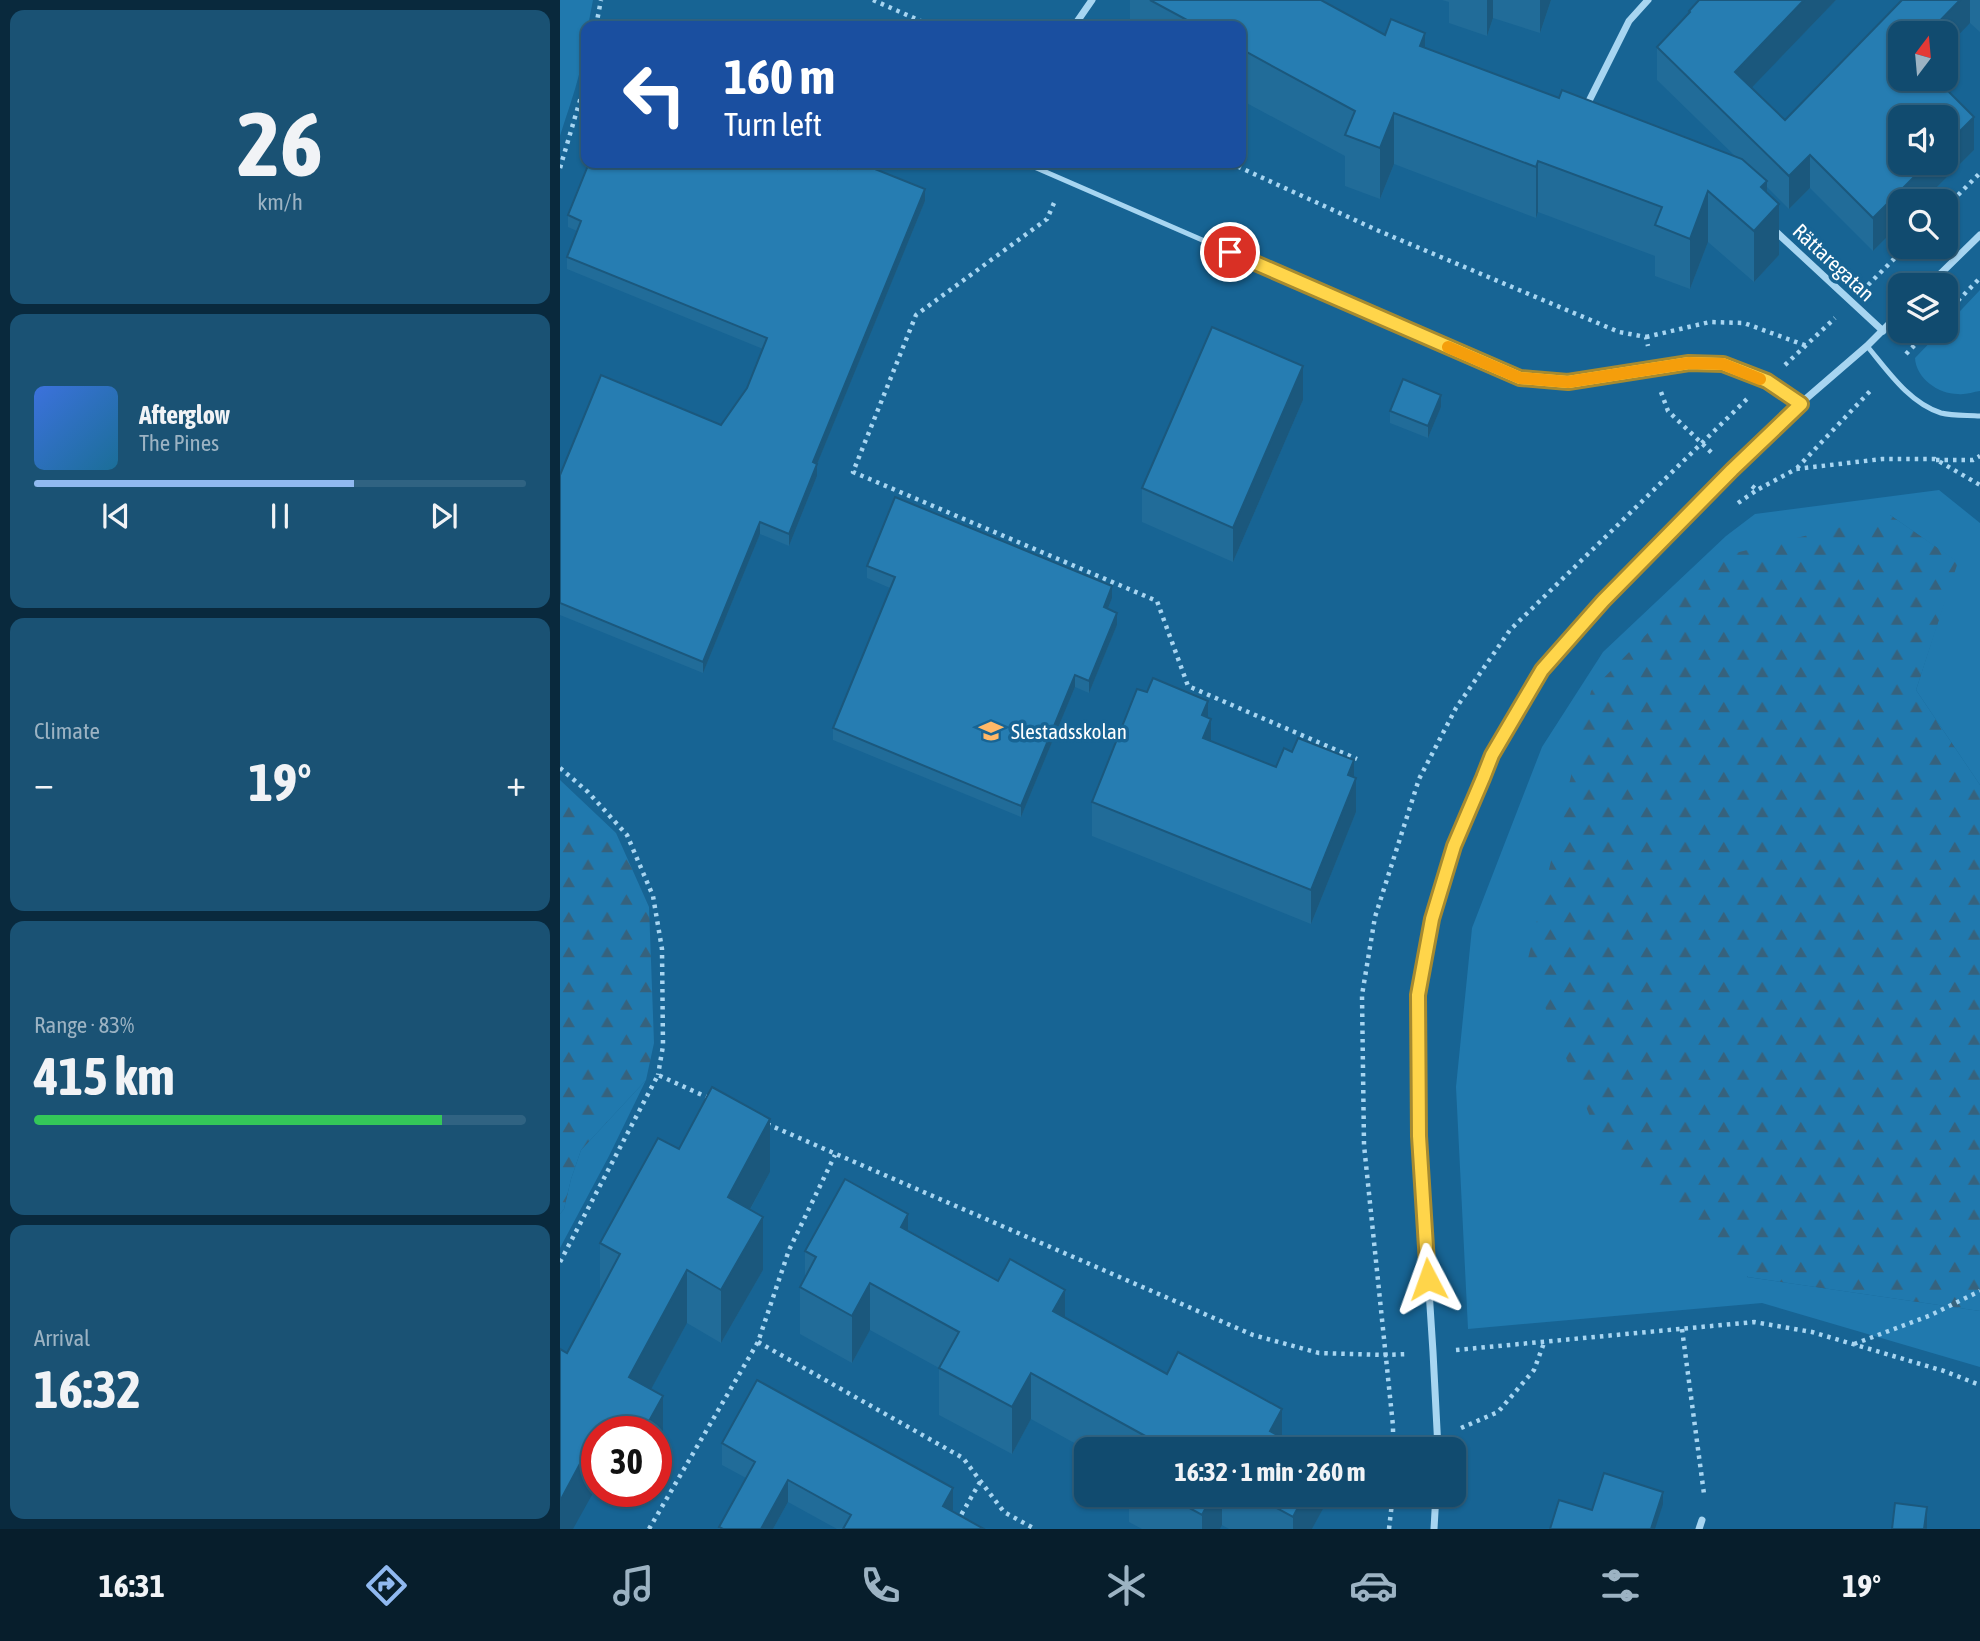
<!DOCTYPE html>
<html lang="en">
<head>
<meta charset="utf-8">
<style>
	:root { --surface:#114b6f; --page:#1a5274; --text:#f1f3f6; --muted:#9cb3c3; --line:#306382; --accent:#90b9f0 }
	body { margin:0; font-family:"Asap Condensed",sans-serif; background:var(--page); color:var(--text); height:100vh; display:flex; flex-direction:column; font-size:26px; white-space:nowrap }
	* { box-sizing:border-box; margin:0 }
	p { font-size:23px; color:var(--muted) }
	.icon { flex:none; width:38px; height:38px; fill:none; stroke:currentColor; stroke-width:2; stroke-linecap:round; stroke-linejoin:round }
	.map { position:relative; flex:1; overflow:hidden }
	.drawer { display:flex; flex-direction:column; gap:10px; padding:10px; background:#09293d; width:560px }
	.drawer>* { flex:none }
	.banner { position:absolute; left:21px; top:21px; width:665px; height:147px; border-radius:14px; box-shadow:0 2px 5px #0004,0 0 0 2px var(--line); background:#1a4fa0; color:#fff; overflow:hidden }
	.needle { width:46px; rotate:16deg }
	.tools { position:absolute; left:1328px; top:21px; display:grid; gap:14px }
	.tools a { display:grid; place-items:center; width:70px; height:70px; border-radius:14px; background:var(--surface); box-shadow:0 2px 5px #0004,0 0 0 2px var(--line); font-size:35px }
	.speed { position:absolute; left:21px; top:1416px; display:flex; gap:14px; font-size:35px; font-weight:700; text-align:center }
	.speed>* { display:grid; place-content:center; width:91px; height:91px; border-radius:50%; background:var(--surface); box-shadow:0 2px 5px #0004,0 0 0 2px var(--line); line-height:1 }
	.speed .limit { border:10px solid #d22; background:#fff; color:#111 }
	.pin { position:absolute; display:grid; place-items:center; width:60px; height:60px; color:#fff; margin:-30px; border:4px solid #fff; border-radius:50%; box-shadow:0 2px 7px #0007 }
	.me { position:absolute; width:77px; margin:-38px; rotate:356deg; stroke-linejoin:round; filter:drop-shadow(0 0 5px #0008) }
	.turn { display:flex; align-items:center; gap:24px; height:147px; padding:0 28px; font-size:32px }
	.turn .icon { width:91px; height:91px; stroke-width:2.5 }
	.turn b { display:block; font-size:49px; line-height:60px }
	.big { font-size:52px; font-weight:700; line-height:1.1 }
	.drawer .widget { flex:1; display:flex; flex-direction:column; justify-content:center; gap:10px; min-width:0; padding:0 24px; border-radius:14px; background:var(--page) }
	.drawer .dial { align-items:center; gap:0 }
	.dial b { font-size:91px; line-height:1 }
	.song { display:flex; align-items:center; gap:21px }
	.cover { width:84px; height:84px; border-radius:10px; background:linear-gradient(135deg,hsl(220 70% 55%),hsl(200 70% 35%)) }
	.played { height:7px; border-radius:4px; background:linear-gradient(90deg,var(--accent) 65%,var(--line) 65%) }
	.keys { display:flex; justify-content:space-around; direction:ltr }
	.heat { display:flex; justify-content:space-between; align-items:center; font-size:38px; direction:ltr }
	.charge { height:10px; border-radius:5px; background:linear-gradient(90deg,#34c759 83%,var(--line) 0) }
	.trip { position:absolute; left:514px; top:1437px; width:392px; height:70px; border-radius:14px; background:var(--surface); box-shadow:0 2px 5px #0004,0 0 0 2px var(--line); font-weight:700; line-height:70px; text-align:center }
	.tabs { display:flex; height:112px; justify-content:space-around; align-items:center; background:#071e2c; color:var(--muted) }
	.tabs .icon { width:49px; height:49px }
	.tabs .active { color:var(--accent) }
	.tabs b { font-size:32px; color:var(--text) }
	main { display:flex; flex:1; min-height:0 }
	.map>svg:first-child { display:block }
	.grass { fill:#2079ae }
	.forest { fill:url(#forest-firs) }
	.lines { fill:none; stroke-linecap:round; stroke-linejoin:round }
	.path { stroke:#a7d5f1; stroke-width:4.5; stroke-dasharray:3.5 5; stroke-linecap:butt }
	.service { stroke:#a7d5f1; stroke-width:5 }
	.minor { stroke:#a7d5f1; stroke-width:7 }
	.wall { fill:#216c99 }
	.shaded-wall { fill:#1b587d }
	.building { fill:#267db2; stroke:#1b587d; stroke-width:2 }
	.route-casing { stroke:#a68a30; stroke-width:18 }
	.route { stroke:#ffd54a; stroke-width:12 }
	.slow { stroke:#f59e0b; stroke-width:12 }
	.labels { text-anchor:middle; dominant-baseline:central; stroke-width:7; stroke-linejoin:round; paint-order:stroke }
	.street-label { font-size:21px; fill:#fff; stroke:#176494 }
	.poi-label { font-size:21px; fill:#fff; stroke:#176494; text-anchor:start }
</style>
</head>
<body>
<main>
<section class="drawer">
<div class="widget dial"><b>26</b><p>km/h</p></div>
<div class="widget">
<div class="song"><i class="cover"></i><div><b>Afterglow</b><p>The Pines</p></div></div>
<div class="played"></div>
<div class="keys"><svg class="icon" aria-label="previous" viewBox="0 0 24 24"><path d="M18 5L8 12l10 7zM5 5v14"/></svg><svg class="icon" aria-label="pause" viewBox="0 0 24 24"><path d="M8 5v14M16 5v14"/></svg><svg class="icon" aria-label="next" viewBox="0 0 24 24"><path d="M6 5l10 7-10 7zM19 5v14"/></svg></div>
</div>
<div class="widget"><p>Climate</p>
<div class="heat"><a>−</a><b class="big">19°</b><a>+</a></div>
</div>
<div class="widget"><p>Range · 83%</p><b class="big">415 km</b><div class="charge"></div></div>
<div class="widget"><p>Arrival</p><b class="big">16:32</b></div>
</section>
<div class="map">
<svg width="1420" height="1529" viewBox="0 0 1420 1529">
	<defs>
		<pattern id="forest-firs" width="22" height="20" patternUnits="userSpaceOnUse" patternTransform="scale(1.75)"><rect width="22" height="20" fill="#2079ae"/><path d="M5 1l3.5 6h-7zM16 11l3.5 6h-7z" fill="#36627d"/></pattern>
	</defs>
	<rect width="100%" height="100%" fill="#176494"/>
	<g class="grass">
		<path d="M 0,0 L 33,0 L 28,26 L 26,26 C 26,63 11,101 0,136 Z"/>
		<path d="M 1420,290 L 1420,391 C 1413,392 1405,395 1398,394 C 1378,394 1356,378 1355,358 L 1381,331 L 1386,331 L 1386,326 Z"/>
		<path d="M 1379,490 L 1420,523 L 1420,785 L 1356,690 L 1397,562 L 1330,515 L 1187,1277 L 1420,1311 L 1420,1367 L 1202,1303 L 908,1329 L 896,1087 L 912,928 L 982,747 L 1043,652 L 1166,536 L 1195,514 Z"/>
		<path d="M 86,1080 L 49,1156 L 0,1248 L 0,1214 L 4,1209 L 11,1179 L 21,1150 Z"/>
	</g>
	<g class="forest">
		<path d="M 1330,515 L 1398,562 L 1356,690 L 1420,785 L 1420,1311 L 1188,1277 L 1038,1136 L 967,963 L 1031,691 L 1163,556 Z"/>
		<path d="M 0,780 L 56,833 L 89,907 L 94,1043 L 86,1080 L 21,1150 L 11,1179 L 4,1209 L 0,1214 Z"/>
	</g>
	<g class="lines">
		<g class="path">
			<path d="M 313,0 L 372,26"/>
			<path d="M 36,26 L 41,0"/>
			<path d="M 670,163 L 819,231 L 1059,332 L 1086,337 L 1088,346"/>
			<path d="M 0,168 L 26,80"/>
			<path d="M 494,203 L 487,219 L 356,315 L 293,472 L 597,601 L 628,686 L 797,759"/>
			<path d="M 1386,207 L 1420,173"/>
			<path d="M 1308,285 L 1346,247"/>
			<path d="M 1386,313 L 1420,278"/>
			<path d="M 1086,337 L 1150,322 L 1184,323 L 1247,346"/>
			<path d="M 1346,354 L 1368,331"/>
			<path d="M 1225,365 L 1275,318"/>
			<path d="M 1101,392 L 1108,411 L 1153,454"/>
			<path d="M 1376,460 L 1413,460 L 1420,456"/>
			<path d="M 1237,468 L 1313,388"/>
			<path d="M 1192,486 L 1197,490 L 1236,469 L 1322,459 L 1375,459 L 1420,485"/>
			<path d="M 1178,503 L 1197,490"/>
			<path d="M 0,768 L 28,792 L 67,835 L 93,896 L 102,949 L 103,1046 L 98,1075"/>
			<path d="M 207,1124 L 693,1335 L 759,1353 L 825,1355 L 849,1354"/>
			<path d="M 0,1262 L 98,1075 L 151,1099"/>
			<path d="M 1122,1329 L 1144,1494"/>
			<path d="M 198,1342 L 403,1458 L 444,1512 L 475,1529"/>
			<path d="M 1294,1344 L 1371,1315 L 1420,1291"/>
			<path d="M 896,1350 L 1194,1322 L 1252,1332 L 1384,1371 L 1420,1385"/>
			<path d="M 901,1428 L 938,1412 L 974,1370 L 984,1343"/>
			<path d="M 833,1449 L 833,1426 L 804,1145 L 802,995 L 815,917 L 859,779 L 896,708 L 950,630 L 1187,399"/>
			<path d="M 89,1529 L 198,1342 L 229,1250 L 275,1155"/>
			<path d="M 393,1529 L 420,1482"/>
			<path d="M 829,1529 L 833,1494"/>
		</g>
		<g class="service">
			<path d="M 465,163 L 960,378 L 1008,381 L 1055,376 L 1129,363 L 1163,364 L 1207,381 L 1241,403"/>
			<path d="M 1307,346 C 1327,370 1349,403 1381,413 C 1393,416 1408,415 1420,416"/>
		</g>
		<g class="minor">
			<path d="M 514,26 L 532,0"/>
			<path d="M 1025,109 L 1069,21 L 1088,0"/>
			<path d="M 1213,229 L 1323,331"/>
			<path d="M 1369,285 L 1420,235"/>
			<path d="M 878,1449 L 873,1352 L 859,1136 L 858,994 L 871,919 L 894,846 L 932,755 L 982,670 L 1043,601 L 1172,470 L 1241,403 L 1307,346 L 1340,313"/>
			<path d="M 874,1529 L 876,1494"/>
			<path d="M 1139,1529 L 1142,1520"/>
		</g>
	</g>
	<g class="wall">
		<path d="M 570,0 L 761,0 L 825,35 L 865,48 L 999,98 L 1175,156 L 1097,80 L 1097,47 L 1129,14 L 1129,11 L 1139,0 L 1276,0 L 1191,88 L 1225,120 L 1342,0 L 1420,0 L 1420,32 L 1410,23 L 1340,33 L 1414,150 L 1313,251 L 1250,188 L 1229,209 L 1207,187 L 1207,193 L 1219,255 L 1194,282 L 1148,242 L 1130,289 L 1095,276 L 1095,256 L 978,212 L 976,218 L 834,164 L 820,199 L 785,186 L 785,156 L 681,100 L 681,26 L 570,26 Z"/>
		<path d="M 882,0 L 991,0 L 980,33 L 933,18 L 927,36 L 889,23 L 889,2 Z"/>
		<path d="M 365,201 L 257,464 L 257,476 L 229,546 L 200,534 L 143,673 L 0,615 L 0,475 L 161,425 L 187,388 L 203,349 L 7,269 L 7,257 L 17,231 L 8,227 L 8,215 Z"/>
		<path d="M 743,400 L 673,562 L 582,522 L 582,488 Z"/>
		<path d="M 881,407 L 868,438 L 830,423 L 830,411 Z"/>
		<path d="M 307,566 L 552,598 L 548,609 L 557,625 L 529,693 L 515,687 L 461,817 L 273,740 L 273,728 L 330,588 L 307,578 Z"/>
		<path d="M 648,718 L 651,741 L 716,767 L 794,777 L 796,812 L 751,924 L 532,836 L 532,802 Z"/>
		<path d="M 119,1149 L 210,1172 L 190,1210 L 203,1270 L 161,1343 L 127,1323 L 91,1389 L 103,1448 L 7,1353 L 40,1291 L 40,1243 Z"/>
		<path d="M 348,1230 L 505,1318 L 743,1449 L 527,1449 L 527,1450 L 471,1419 L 452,1454 L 379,1415 L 379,1368 L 310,1330 L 292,1363 L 240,1334 L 240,1287 L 245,1277 L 245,1251 Z"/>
		<path d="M 162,1443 L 393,1510 L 393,1511 L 424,1529 L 277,1529 L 228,1502 L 213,1529 L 159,1529 L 159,1527 L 186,1478 L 162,1465 Z"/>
		<path d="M 49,1491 L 80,1491 L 73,1504 Z"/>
		<path d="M 569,1494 L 764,1494 L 764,1507 L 752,1529 L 669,1529 L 662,1525 L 660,1529 L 582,1529 L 569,1522 Z"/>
	</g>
	<g class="shaded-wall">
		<path d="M 927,0 L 933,0 L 933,18 L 927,36 Z"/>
		<path d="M 980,0 L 991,0 L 980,33 Z"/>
		<path d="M 1244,0 L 1276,0 L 1175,105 L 1175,72 Z"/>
		<path d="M 1400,0 L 1410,0 L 1410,23 L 1386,48 L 1386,33 L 1368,33 Z"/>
		<path d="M 865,33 L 865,84 L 860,46 Z"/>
		<path d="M 834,113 L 834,164 L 820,199 L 820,148 Z"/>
		<path d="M 1414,117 L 1414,150 L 1363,201 L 1340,201 L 1340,224 L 1313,251 L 1313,218 L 1368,163 L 1386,163 L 1386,145 Z"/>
		<path d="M 1250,155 L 1250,188 L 1229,209 L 1229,176 Z"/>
		<path d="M 978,161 L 978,212 L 976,218 L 976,167 Z"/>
		<path d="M 1207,181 L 1207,218 L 1219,204 L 1219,255 L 1194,282 L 1194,231 L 1201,187 Z"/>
		<path d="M 365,189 L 365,201 L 253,474 L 253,462 Z"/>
		<path d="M 1148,191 L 1148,242 L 1130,289 L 1130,239 Z"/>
		<path d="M 743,366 L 743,400 L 673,562 L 673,528 Z"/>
		<path d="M 881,395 L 881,407 L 868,438 L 868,426 Z"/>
		<path d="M 257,464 L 257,476 L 229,546 L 229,534 Z"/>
		<path d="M 200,522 L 200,534 L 143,673 L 143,662 Z"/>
		<path d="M 552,586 L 552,598 L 544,619 L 544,607 Z"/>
		<path d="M 557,613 L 557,625 L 529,693 L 529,681 Z"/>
		<path d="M 515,675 L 515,687 L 461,817 L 461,806 Z"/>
		<path d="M 648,701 L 648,725 L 651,719 L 651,752 L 643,772 L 642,715 Z"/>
		<path d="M 794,760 L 794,784 L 796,778 L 796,812 L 751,924 L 751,890 Z"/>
		<path d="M 210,1119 L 210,1172 L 168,1250 L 168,1197 Z"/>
		<path d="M 348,1214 L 348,1261 L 341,1227 Z"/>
		<path d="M 203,1217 L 203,1270 L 161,1343 L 161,1290 Z"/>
		<path d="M 127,1270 L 127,1323 L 69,1430 L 69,1377 Z"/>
		<path d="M 310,1283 L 310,1330 L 292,1363 L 292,1316 Z"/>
		<path d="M 505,1290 L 505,1337 L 493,1311 Z"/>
		<path d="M 471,1373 L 471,1419 L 452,1454 L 452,1407 Z"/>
		<path d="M 103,1396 L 103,1448 L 96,1460 L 96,1432 L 83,1432 Z"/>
		<path d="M 722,1409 L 722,1449 L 710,1431 Z"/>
		<path d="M 37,1433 L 37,1486 L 13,1529 L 0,1529 L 0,1501 Z"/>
		<path d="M 228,1480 L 228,1502 L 213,1529 L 201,1529 Z"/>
		<path d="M 393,1488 L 393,1510 L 383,1528 L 383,1506 Z"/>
		<path d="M 73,1491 L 80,1491 L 73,1504 Z"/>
		<path d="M 1103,1492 L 1103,1504 L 1095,1529 L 1091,1529 Z"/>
		<path d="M 653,1494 L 662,1494 L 662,1525 L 660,1529 L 642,1529 L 642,1515 Z"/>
		<path d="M 745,1494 L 764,1494 L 764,1507 L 752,1529 L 733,1529 L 733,1517 Z"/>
		<path d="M 1367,1507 L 1367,1529 L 1364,1529 Z"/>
	</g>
	<g class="building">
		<path d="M 590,0 L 761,0 L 825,35 L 831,19 L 865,33 L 860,46 L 999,98 L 1002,90 L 1182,159 L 1207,181 L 1201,187 L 1219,204 L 1194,231 L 1148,191 L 1130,239 L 1095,225 L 1102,207 L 978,161 L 976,167 L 834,113 L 820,148 L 785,135 L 795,111 L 681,49 L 681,26 L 638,26 Z"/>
		<path d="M 1139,0 L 1244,0 L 1175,72 L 1225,120 L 1342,0 L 1400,0 L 1368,33 L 1340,33 L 1340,79 L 1376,79 L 1414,117 L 1386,145 L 1386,117 L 1340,117 L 1340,163 L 1368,163 L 1313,218 L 1250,155 L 1229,176 L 1097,47 L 1130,12 L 1129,11 Z"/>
		<path d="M 29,163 L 263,163 L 277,169 L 280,163 L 300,163 L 365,189 L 253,462 L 257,464 L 229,534 L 200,522 L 143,662 L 0,603 L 0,475 L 41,375 L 161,425 L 187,388 L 207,338 L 7,257 L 21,221 L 8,215 Z"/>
		<path d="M 652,327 L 743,366 L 673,528 L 582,488 Z"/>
		<path d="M 843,379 L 881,395 L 868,426 L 830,411 Z"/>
		<path d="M 335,497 L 552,586 L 544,607 L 557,613 L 529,681 L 515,675 L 461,806 L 273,728 L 335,577 L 307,566 Z"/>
		<path d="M 593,678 L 648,701 L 642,715 L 651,719 L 643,738 L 716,767 L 724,748 L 732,752 L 738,738 L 794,760 L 788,775 L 796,778 L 751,890 L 532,802 L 577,689 L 587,692 Z"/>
		<path d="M 152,1087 L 210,1119 L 168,1197 L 203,1217 L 161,1290 L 127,1270 L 69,1377 L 103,1396 L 83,1432 L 37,1432 L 0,1501 L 0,1349 L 7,1353 L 60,1254 L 40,1243 L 98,1138 L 119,1149 Z"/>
		<path d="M 285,1179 L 348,1214 L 341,1227 L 438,1281 L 450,1259 L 505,1290 L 493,1311 L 607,1374 L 618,1352 L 722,1409 L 710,1431 L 743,1449 L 583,1449 L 589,1438 L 471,1373 L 452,1407 L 379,1368 L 399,1332 L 310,1283 L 292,1316 L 240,1287 L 256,1257 L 245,1251 Z"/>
		<path d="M 197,1380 L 393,1488 L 383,1506 L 424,1529 L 283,1529 L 291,1515 L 228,1480 L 201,1529 L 163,1529 L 159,1527 L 195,1462 L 162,1443 Z"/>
		<path d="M 1044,1473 L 1103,1492 L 1091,1529 L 990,1529 L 999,1500 L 1032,1510 Z"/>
		<path d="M 604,1494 L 653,1494 L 642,1515 Z"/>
		<path d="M 691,1494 L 745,1494 L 733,1517 Z"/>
		<path d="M 1335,1503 L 1367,1507 L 1364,1529 L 1332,1529 Z"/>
	</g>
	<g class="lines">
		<g class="route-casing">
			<path id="route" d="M 670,252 L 960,378 L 1008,382 L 1129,363 L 1163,364 L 1207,381 L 1241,404 L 1172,470 L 1043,601 L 982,670 L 932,755 L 923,778 L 894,846 L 872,919 L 858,995 L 859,1136 L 868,1279"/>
		</g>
		<use href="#route" class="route"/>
		<path class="slow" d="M 888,347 L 960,378 L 1008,382 L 1129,363 L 1163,364 L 1200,379"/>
	</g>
	<defs>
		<g id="school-bare" transform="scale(1.89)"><path d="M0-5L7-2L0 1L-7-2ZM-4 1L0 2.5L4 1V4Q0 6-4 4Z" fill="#ffb867" stroke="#176494" stroke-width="2.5" paint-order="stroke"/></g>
	</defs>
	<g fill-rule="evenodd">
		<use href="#school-bare" x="431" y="731"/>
	</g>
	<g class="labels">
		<g class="street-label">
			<text transform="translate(1274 262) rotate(43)">Rättaregatan</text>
		</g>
		<g class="poi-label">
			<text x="451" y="731">Slestadsskolan</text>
		</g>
	</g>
</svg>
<div class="tools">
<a><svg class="needle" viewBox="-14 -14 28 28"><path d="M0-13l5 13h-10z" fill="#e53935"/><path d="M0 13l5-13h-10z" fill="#9cb3c3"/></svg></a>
<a><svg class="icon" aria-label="sound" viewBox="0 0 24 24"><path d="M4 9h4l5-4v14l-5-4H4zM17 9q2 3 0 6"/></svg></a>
<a><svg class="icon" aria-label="search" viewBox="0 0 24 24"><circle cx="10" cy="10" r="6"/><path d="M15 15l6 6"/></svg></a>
<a><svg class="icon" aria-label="layers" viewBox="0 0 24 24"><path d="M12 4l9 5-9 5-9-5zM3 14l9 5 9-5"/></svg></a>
</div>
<div class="speed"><div class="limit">30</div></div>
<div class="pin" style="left:670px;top:252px;background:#d93025"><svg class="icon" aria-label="arrive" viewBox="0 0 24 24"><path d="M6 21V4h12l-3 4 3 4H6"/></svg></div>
<svg class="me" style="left:868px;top:1279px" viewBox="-20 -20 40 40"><path d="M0-17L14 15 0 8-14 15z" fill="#ffd54a" stroke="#fff" stroke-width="4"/></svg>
<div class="trip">16:32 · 1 min · 260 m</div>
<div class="banner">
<div class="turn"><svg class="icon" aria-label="left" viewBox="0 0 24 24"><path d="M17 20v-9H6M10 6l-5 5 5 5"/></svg><div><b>160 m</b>Turn left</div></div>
</div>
</div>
</main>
<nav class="tabs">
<b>16:31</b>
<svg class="icon active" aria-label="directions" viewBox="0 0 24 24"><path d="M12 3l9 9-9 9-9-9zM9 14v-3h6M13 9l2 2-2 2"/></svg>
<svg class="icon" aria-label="music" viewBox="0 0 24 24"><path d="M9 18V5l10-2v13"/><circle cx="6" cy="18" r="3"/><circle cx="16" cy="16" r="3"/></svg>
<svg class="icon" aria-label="phone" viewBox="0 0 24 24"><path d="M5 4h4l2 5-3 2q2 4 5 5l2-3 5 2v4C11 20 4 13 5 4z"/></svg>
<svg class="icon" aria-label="climate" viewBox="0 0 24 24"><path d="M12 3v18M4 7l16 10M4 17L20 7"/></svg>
<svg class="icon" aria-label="car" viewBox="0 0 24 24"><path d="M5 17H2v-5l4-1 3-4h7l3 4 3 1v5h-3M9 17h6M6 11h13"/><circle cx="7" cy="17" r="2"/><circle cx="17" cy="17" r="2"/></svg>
<svg class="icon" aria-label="filters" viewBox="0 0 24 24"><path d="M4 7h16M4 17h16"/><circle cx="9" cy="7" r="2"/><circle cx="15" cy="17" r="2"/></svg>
<b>19°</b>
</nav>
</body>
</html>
